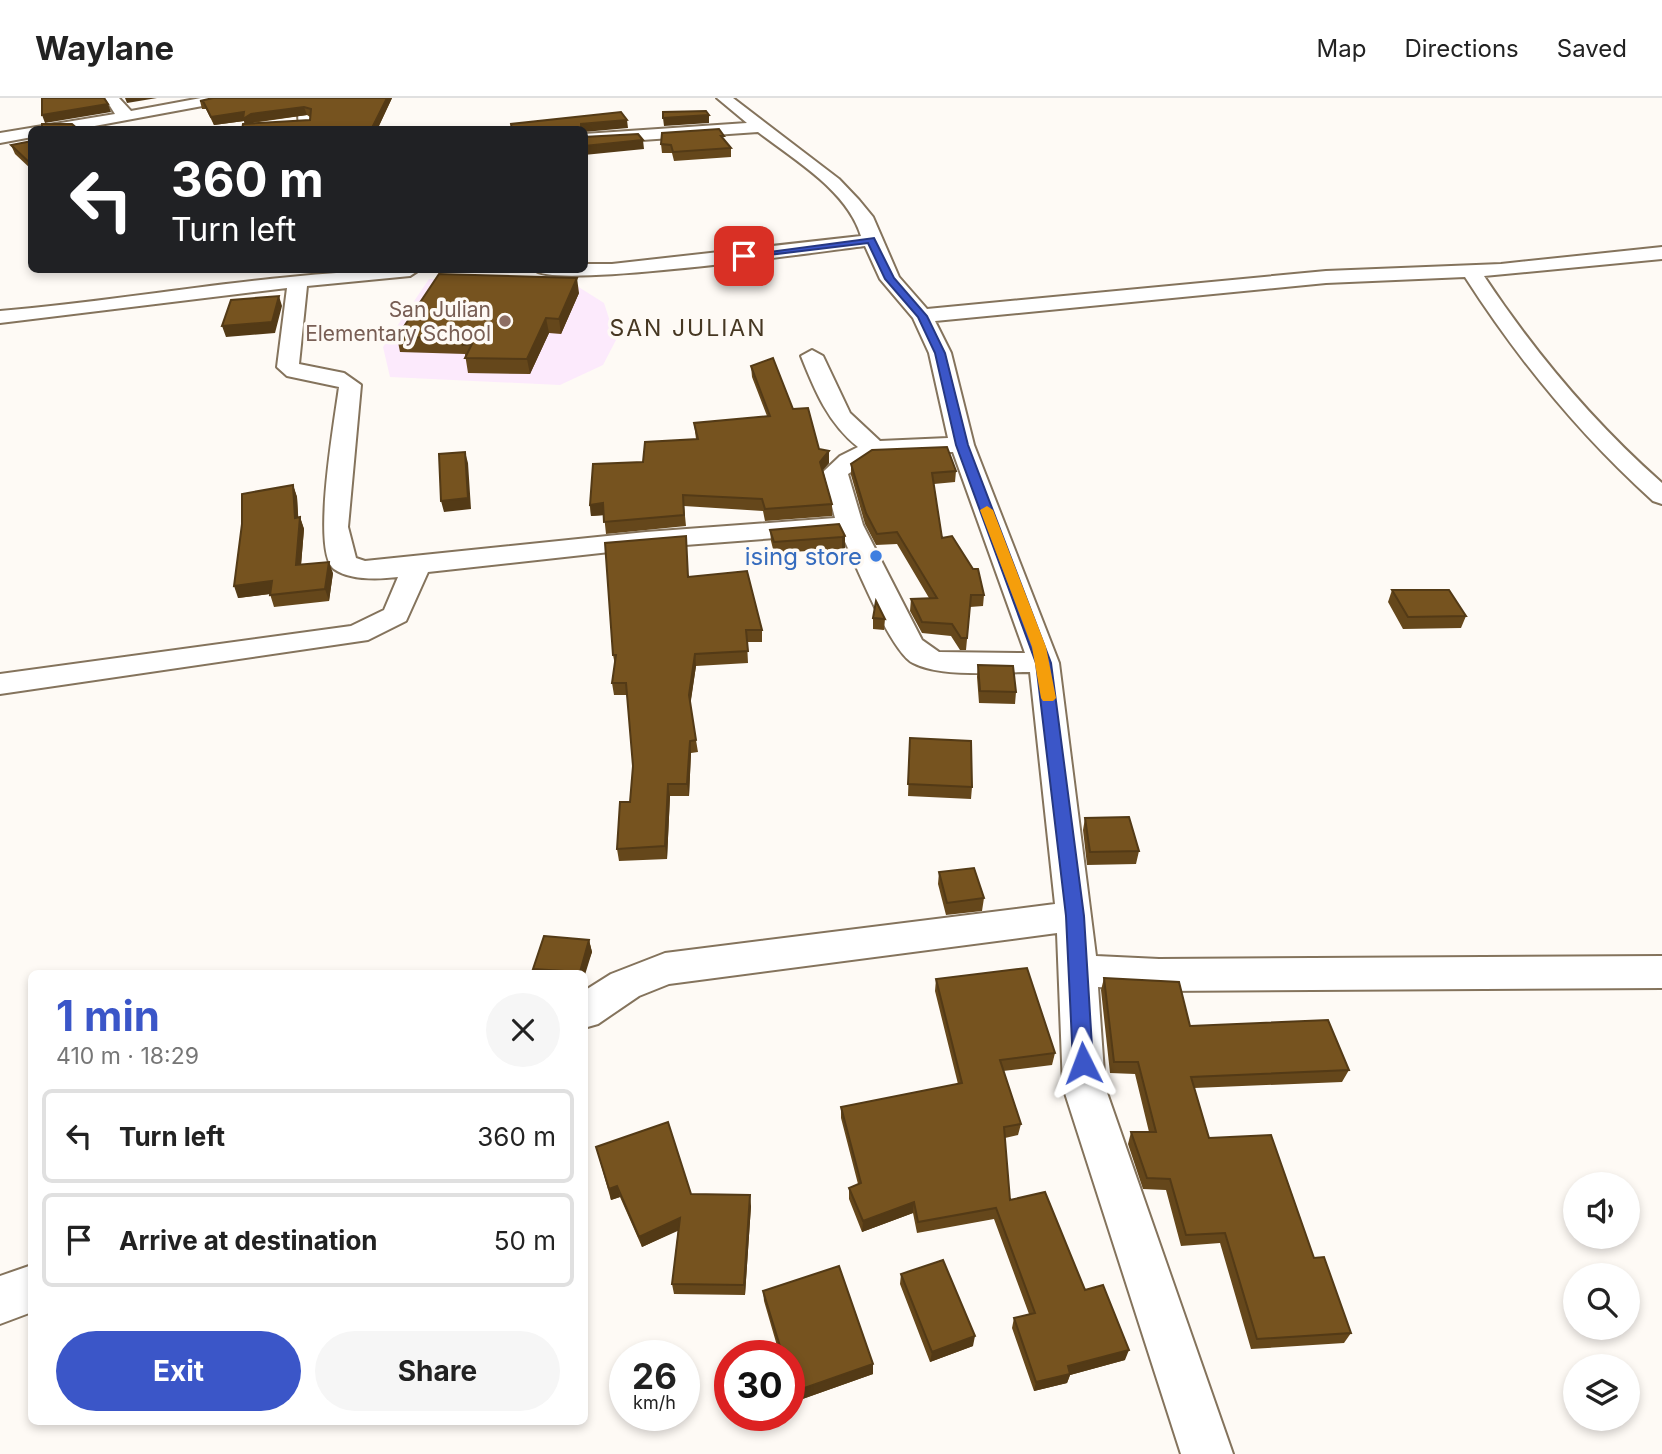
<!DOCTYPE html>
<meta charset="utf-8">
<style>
:root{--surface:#fff;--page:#f6f6f6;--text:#222;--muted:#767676;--line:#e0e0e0;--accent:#3b56c8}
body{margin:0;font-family:Inter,sans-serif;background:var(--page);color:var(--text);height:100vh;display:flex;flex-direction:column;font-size:26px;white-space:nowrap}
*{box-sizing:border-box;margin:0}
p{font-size:23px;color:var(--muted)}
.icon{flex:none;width:38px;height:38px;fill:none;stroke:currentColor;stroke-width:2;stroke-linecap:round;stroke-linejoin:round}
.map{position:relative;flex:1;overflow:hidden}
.panel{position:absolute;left:28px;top:872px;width:560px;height:455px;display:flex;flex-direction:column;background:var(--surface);border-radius:10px;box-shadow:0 4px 10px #0003}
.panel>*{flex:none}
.hud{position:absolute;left:28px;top:28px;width:560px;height:147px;border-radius:10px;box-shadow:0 4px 10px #0003;background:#202124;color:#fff;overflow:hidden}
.tools{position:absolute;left:1563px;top:1074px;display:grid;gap:14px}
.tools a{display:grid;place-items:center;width:77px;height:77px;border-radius:50%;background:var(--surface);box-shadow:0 4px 10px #0003;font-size:35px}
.speed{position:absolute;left:609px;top:1242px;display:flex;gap:14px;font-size:35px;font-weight:700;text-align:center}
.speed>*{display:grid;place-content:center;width:91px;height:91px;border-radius:50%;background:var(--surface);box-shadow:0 4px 10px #0003;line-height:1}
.speed small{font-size:18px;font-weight:400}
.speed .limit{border:10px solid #d22;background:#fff;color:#111}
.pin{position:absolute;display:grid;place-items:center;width:60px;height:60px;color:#fff;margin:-30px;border-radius:14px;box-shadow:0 4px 10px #0006}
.me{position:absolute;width:77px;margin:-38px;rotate:357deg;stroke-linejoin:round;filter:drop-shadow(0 0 5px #0008)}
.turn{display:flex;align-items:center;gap:24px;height:147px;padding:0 28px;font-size:32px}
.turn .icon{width:91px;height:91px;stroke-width:2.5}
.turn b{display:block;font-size:49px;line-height:60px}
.round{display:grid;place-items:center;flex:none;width:74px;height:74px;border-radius:37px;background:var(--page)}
.summary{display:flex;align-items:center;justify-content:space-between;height:119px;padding:0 28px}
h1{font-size:42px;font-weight:700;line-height:52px;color:var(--accent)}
.button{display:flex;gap:14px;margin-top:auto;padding:14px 28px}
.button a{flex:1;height:80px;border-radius:42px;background:var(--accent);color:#fff;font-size:28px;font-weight:700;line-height:80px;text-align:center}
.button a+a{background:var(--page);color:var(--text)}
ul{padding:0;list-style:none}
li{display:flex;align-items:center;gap:21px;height:94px;margin:0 14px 10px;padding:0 14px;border:4px solid var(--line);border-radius:10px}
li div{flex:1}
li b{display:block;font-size:26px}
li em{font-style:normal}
header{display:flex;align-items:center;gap:42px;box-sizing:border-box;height:98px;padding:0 35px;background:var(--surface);border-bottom:2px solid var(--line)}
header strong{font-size:33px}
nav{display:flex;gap:38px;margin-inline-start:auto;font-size:24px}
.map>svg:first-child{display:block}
.education{fill:#fceafc}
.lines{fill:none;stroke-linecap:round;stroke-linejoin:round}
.street-casing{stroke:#84735c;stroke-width:4}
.street{fill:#fff;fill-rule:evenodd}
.wall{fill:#65471b;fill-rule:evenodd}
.shaded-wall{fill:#533a16}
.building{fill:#76531f;stroke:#533a16;stroke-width:2}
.route{fill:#3b56c8;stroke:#263882;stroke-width:2}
.slow{fill:#f59e0b}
.education-dot{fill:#8d6e63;stroke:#fefaf5;stroke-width:2.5}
.shop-dot{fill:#3f7fe0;stroke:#fefaf5;stroke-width:2.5}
.labels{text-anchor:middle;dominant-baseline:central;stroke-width:7;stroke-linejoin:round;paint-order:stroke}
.far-education-label{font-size:21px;fill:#785e54;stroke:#fefaf5;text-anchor:end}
.far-quarter-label{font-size:23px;letter-spacing:2px;fill:#463722;stroke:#fefaf5}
.shop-label{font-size:24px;fill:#366cbe;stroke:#fefaf5;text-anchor:end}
</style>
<header>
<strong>Waylane</strong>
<nav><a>Map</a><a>Directions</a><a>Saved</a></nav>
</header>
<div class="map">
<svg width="1662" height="1356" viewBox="0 0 1662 1356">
<rect width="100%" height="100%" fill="#fefaf5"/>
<!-- education -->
<path class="education" d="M 429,181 L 566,181 L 604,205 L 616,242 L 603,267 L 560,287 L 390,279 L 383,249 Z"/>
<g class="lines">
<defs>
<path id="street" d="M 105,0 L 119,0 L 131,13 L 201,0 L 231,0 L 224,4 L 73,32 L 32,32 L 32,39 L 0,45 L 0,35 L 115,16 Z
M 297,0 L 311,0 L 315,32 L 299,32 Z
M 717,0 L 733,0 L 839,81 L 859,102 L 873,119 L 899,179 L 927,211 L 1326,173 L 1501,166 L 1662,149 L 1662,161 L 1484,178 C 1535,255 1593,324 1662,385 L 1662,406 L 1653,403 C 1579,336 1519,263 1465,179 L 1326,185 L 935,223 L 951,255 L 974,347 L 1059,565 L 1096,858 L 1159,861 L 1662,858 L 1662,890 L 1159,893 L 1098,889 L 1105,989 L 1233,1356 L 1181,1356 L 1063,989 L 1057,835 L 669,886 L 639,898 L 598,926 L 584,930 L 584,893 L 611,876 L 665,855 L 1055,806 L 1030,574 C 997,574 942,580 913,565 C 890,553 854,462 841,435 L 646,450 L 428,474 L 406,523 L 368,542 L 0,596 L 0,576 L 351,528 L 384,512 L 398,479 C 380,481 351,483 334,471 C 311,454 335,320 339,289 L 287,278 L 277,269 L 287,190 L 0,225 L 0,213 C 141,201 279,172 419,172 L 410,178 L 307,188 L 299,266 L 344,275 L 361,287 L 348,429 L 356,460 L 365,463 L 646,434 L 835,420 L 823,374 L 840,358 L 858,349 C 828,325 815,293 801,258 L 812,252 L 823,258 L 850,315 L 880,343 L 948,340 L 929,255 L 913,220 L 880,181 L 865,148 C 824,153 551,192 535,172 L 584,172 L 584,166 L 612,166 L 861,138 C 847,92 794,62 758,34 L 584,46 L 584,36 L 747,25 ZM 911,354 L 953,354 L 1025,555 L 939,554 L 922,542 L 863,427 L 848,376 L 871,361 Z
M 32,1167 L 32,1214 L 0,1226 L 0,1178 Z"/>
</defs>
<!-- street casing -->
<use href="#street" class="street-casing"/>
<!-- street -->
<use href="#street" class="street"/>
</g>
<!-- wall -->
<path class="wall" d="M 392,0 L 377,32 L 245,26 L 244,23 L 214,27 L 206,11 L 202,11 L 200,3 ZM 307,17 L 310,19 L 310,22 L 253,25 Z
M 724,42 L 731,50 L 731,59 L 674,63 L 672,55 L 662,55 L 661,46 Z
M 32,43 L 32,72 L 15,56 L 11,47 Z
M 579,195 L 561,236 L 549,235 L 530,276 L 468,275 L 465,256 L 400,254 L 397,239 Z
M 751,268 L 793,311 L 819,351 L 829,365 L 823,372 L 832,406 L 832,418 L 765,423 L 763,413 L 684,408 L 686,428 L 606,436 L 604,417 L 591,418 L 590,407 L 643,364 L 696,341 L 694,325 L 767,318 L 752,279 Z
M 851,366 L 956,373 L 955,384 L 934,386 L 942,440 L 984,497 L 983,508 L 970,509 L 966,552 L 960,552 L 951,538 L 922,535 L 910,513 L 911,501 L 929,500 L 897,446 L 876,447 L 865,426 L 851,377 Z
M 293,387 L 297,399 L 298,419 L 300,419 L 304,431 L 301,467 L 333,475 L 329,503 L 274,509 L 270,496 L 238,500 Z
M 839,426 L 845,450 L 842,451 L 774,455 L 771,443 L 770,432 Z
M 688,479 L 762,532 L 762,544 L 747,544 L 748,565 L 696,568 L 690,607 L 698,654 L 691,655 L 689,698 L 670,698 L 667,761 L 619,763 L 617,751 L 630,704 L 633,668 L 627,597 L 614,597 L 612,585 L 615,567 L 613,557 Z
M 1392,492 L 1466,518 L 1461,530 L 1403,531 L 1388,504 Z
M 873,520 L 885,521 L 884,532 L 873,531 Z
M 978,567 L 1016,594 L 1015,606 L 979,605 L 977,579 Z
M 910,640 L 972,689 L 971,701 L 908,698 Z
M 1085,720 L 1139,753 L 1136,766 L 1087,767 L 1083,732 Z
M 939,774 L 984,800 L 982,813 L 946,817 L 938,786 Z
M 589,842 L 592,854 L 584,875 L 534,875 L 533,871 Z
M 1104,880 L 1190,928 L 1349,972 L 1342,984 L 1194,990 L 1209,1040 L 1314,1160 L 1351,1235 L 1344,1245 L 1251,1251 L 1220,1145 L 1181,1148 L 1166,1092 L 1143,1091 L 1128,1046 L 1131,1034 L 1149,1034 L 1135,976 L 1110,975 L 1101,892 Z
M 936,881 L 1055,955 L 1052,967 L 1003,973 L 1021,1026 L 1018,1037 L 1005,1040 L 1010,1102 L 1085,1192 L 1125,1262 L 1070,1277 L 1067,1285 L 1034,1293 L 1012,1230 L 1014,1220 L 1029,1216 L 994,1121 L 917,1135 L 913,1115 L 862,1134 L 849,1101 L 849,1090 L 858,1086 L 841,1020 L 841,1009 L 958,986 L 935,893 Z
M 596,1049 L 691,1096 L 751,1108 L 745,1197 L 674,1196 L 672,1186 L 678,1132 L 642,1149 L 620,1099 L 611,1102 Z
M 901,1176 L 973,1248 L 930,1264 L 900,1186 Z
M 763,1193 L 873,1266 L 873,1276 L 794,1304 L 789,1288 L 789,1258 L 780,1258 L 764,1203 Z"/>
<!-- shaded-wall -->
<path class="shaded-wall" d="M 125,0 L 157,0 L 127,5 Z
M 387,0 L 392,0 L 377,32 L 371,32 Z
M 108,6 L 111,14 L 45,25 L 42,17 Z
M 304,9 L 307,17 L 254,24 L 246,30 L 244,23 L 214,27 L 211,19 L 244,14 L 251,16 Z
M 709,17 L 709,25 L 664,28 L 663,20 Z
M 627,22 L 628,30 L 584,34 L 584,32 L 581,32 L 581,26 Z
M 643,42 L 644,51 L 584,57 L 584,48 Z
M 577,180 L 579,195 L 561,236 L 559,221 Z
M 279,198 L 282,208 L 275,235 L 226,239 L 222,228 Z
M 546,220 L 549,235 L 530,276 L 527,261 Z
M 829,353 L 829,365 L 820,375 L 820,364 Z
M 465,354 L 468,365 L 471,411 L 444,414 L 441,403 Z
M 293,387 L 297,399 L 299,431 L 295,420 Z
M 603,405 L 605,417 L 591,418 L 590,407 Z
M 300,419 L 304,431 L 300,479 L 296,467 Z
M 845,438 L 845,450 L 842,451 L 842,439 Z
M 329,464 L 333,475 L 329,503 L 325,491 Z
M 272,483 L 277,495 L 238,500 L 234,488 Z
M 695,556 L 696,568 L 690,609 L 689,597 Z
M 690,643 L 691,655 L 689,698 L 687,686 Z
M 668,686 L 670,698 L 667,761 L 665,748 Z
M 589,842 L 592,854 L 584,880 L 584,875 L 580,875 Z
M 617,1088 L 620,1099 L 611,1102 L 609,1091 Z
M 750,1097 L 751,1108 L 745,1197 L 744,1187 Z
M 914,1104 L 913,1115 L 862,1134 L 863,1123 Z
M 680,1120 L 682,1131 L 642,1149 L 639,1139 Z
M 975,1238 L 973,1248 L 930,1264 L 932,1254 Z
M 1129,1252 L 1125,1262 L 1070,1277 L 1067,1285 L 1034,1293 L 1036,1284 L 1068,1268 Z
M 873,1266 L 873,1276 L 794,1304 L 793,1294 Z"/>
<!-- building -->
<path class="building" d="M 42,0 L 104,0 L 108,6 L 42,17 Z
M 213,0 L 387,0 L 371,32 L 242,32 L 243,26 L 310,22 L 311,11 L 304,9 L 251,16 L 243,21 L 244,14 L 211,19 L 203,3 L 200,3 Z
M 706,13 L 709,17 L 663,20 L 663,14 Z
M 621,14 L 627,22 L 581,26 L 581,32 L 512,32 L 511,26 Z
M 42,26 L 72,26 L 79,32 L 42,32 Z
M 719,31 L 724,38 L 721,38 L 731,50 L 673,54 L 671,47 L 661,46 L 662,35 Z
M 638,36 L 643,42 L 584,48 L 584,39 Z
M 32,43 L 32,67 L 11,47 Z
M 439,176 L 577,180 L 559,221 L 546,220 L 527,261 L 465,260 L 472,246 L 463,247 L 465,240 L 397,239 Z
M 279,198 L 272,224 L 222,228 L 231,202 Z
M 773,260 L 793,311 L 808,310 L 819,351 L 829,353 L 820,364 L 832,406 L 765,411 L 762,401 L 683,397 L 684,417 L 604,424 L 603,405 L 590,407 L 593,366 L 643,364 L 645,344 L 698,341 L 694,325 L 770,318 L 751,268 Z
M 947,349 L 956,373 L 932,375 L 942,440 L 952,438 L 973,471 L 978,471 L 984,497 L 971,497 L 967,540 L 961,540 L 952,526 L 922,524 L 911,501 L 937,500 L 897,434 L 877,436 L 866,415 L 851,366 L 872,352 Z
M 465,354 L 468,400 L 441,403 L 439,356 Z
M 293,387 L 295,420 L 300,419 L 296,467 L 329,464 L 325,491 L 270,497 L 272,483 L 234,488 L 242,426 L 242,396 Z
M 839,426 L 845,438 L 842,439 L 774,444 L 770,432 Z
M 686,438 L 688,479 L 747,473 L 762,532 L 746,532 L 748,553 L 695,556 L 689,597 L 696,642 L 690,643 L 687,686 L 668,686 L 665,748 L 617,751 L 620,704 L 630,704 L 633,668 L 626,585 L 612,585 L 616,557 L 613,557 L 605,445 Z
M 1392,492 L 1449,492 L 1466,518 L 1408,519 Z
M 876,503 L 885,521 L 873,520 Z
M 978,567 L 1013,568 L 1016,594 L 980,593 Z
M 910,640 L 971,643 L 972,689 L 908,686 Z
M 1129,719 L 1139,753 L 1090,754 L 1085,720 Z
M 974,770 L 984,800 L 947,805 L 939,774 Z
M 544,838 L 589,842 L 580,874 L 533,871 Z
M 1027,870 L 1055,955 L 1000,962 L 1021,1026 L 1004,1029 L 1010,1102 L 1045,1094 L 1085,1192 L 1103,1187 L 1129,1252 L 1068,1268 L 1070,1276 L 1036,1284 L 1014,1220 L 1035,1215 L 996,1110 L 918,1124 L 914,1104 L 863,1123 L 849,1090 L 861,1085 L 841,1009 L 962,985 L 936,881 Z
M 1104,880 L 1179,884 L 1190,928 L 1328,922 L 1349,972 L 1191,979 L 1209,1040 L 1271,1037 L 1314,1160 L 1324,1159 L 1351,1235 L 1257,1241 L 1225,1135 L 1186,1137 L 1170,1081 L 1147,1080 L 1131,1034 L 1156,1034 L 1138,964 L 1114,964 Z
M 668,1024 L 691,1096 L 750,1097 L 744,1187 L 672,1186 L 680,1120 L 639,1139 L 617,1088 L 609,1091 L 596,1049 Z
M 943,1162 L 975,1238 L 932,1254 L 901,1176 Z
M 839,1168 L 873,1266 L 793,1294 L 789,1281 L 789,1258 L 783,1258 L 763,1193 Z"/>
<!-- route -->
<path class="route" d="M 874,140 L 894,180 L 927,218 L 945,255 L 968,347 L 1051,565 L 1084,818 L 1093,965 L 1090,971 L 1083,974 L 1076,971 L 1073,965 L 1066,818 L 1036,565 L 956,347 L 935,255 L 918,219 L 885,181 L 868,145 L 744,160 L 740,158 Z"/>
<!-- slow -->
<path class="slow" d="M 987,408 L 993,412 L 1046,549 L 1056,600 L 1053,603 L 1043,603 L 1041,600 L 1032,549 L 980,412 Z"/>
<!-- markers -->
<circle class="education-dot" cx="505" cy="223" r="7"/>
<circle class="shop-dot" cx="876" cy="458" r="7"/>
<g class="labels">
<!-- far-education labels -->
<g class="far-education-label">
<text x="491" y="211">San Julian<tspan x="491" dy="24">Elementary School</tspan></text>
</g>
<!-- far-quarter labels -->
<g class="far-quarter-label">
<text x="688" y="230">SAN JULIAN</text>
</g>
<!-- shop labels -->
<g class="shop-label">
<text x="862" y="458">ising store</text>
</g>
</g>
</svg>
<div class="tools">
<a><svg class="icon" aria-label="sound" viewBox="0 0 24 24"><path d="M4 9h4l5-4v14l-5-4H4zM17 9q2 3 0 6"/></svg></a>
<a><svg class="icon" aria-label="search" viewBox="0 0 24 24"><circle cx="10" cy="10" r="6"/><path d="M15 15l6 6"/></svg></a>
<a><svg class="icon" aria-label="layers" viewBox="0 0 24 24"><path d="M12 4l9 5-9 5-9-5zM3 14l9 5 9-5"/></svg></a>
</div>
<div class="speed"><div>26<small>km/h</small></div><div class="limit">30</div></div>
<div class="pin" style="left:744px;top:158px;background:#d93025"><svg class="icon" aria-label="arrive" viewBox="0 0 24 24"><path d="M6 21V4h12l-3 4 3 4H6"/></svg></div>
<svg class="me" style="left:1083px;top:965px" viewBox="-20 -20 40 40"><path d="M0-17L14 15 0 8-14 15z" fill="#3b56c8" stroke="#fff" stroke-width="4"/></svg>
<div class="hud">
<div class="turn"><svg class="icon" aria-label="left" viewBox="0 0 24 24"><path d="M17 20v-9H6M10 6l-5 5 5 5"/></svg><div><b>360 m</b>Turn left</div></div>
</div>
<section class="panel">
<div class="summary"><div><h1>1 min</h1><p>410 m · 18:29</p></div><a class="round"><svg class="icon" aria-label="close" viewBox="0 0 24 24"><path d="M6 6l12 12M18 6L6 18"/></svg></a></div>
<ul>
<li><svg class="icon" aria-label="left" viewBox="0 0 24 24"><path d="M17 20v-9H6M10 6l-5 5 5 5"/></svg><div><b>Turn left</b></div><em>360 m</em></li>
<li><svg class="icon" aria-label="arrive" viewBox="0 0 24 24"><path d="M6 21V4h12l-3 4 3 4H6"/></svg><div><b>Arrive at destination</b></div><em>50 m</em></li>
</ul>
<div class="button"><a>Exit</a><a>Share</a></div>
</section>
</div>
